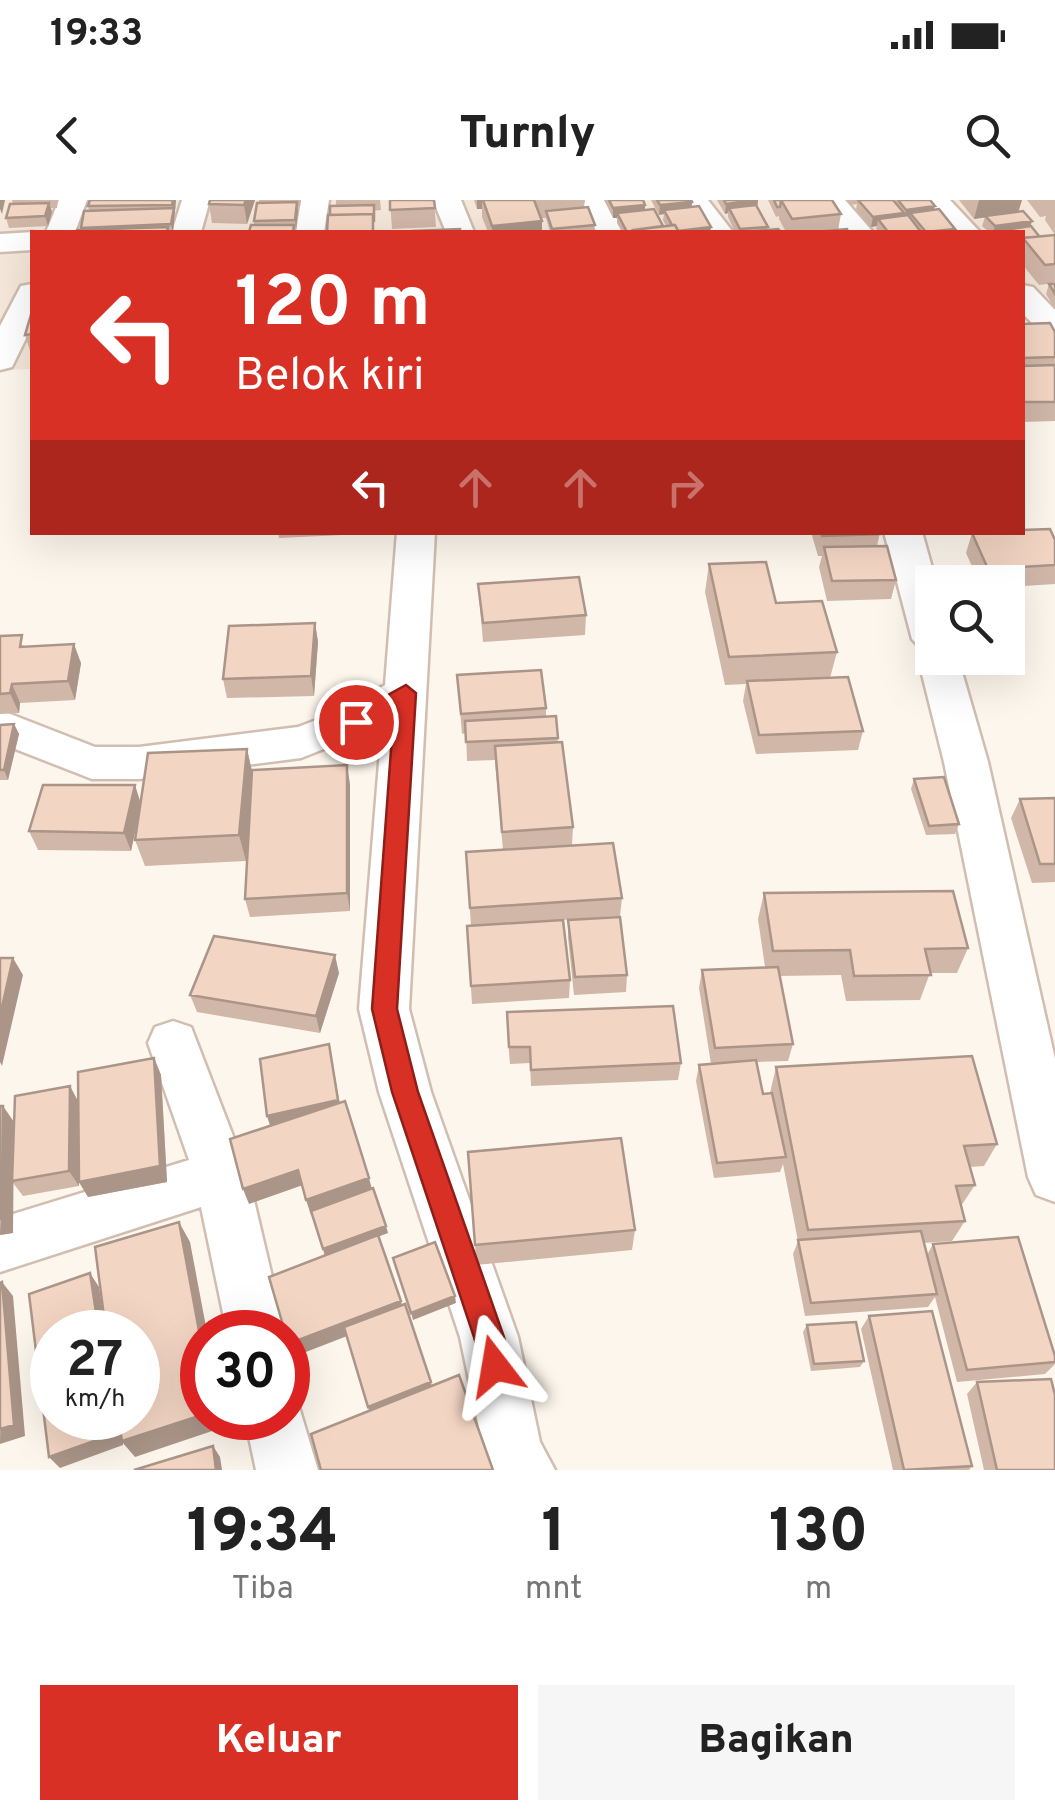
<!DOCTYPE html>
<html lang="id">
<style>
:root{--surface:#fff;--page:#f6f6f6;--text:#222;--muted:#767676;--accent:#d93025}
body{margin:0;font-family:Overpass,sans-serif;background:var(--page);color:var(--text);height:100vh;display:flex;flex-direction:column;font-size:38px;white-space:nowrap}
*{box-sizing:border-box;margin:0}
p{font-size:32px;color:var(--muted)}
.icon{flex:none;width:55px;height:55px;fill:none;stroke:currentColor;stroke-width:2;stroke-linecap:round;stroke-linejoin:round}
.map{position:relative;height:1270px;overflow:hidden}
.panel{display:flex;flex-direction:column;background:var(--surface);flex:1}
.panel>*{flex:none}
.guide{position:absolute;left:30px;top:30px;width:995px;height:305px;border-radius:0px;box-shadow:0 10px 40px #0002;background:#d93025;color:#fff;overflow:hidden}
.fabs{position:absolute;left:915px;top:365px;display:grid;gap:20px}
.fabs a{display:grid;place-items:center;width:110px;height:110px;border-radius:0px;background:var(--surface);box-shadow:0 10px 40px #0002;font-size:50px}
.speed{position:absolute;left:30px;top:1110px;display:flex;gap:20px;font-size:50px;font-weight:700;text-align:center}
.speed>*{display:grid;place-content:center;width:130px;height:130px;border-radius:50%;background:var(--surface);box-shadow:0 10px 40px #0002;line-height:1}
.speed small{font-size:25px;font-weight:400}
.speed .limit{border:15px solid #d22;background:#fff;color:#111}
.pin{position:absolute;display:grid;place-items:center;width:85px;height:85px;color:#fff;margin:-42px;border:5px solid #fff;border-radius:50%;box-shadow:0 2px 10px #0007}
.me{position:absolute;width:110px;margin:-55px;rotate:346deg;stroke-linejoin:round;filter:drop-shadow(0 0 8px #0008)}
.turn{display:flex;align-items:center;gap:35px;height:210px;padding:0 40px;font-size:45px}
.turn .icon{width:130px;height:130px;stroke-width:2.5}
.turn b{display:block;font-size:70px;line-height:85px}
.lanes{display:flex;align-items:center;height:95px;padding:0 40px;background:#0003;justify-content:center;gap:50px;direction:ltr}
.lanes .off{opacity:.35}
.eta{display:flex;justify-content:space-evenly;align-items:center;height:170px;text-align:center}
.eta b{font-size:60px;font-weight:800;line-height:70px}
.button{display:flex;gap:20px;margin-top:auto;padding:20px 40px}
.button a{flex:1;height:115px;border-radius:0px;background:var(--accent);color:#fff;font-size:40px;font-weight:800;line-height:115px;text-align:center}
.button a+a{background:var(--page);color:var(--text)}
.status{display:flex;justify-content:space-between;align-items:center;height:70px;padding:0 50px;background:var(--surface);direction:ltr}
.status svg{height:28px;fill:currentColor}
header{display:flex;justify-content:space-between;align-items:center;height:130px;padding:0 40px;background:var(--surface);font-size:45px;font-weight:800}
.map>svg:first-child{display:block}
.residential{fill:#f5e8da}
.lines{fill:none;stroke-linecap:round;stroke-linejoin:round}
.street-casing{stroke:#d1beb0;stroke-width:5}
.street{fill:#fff;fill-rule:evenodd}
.wall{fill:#d1b7a8}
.shaded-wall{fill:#aa9588}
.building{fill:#f3d5c3;stroke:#aa9588;stroke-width:2.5}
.route{fill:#d93025;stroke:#8d1f18;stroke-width:2.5}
</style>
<div class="status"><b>19:33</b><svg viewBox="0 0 49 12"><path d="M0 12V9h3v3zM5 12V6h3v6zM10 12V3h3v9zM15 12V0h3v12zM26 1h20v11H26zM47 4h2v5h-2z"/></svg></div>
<header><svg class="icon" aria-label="back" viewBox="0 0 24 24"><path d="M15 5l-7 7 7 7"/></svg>Turnly<svg class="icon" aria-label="search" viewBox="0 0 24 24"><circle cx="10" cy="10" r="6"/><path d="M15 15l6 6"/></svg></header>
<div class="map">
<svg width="1055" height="1270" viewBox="0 0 1055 1270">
<rect width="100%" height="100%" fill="#fdf6ec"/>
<!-- residential -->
<path class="residential" d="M 0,0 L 1055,0 L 1055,118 L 1023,120 L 1022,32 L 32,32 L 32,169 L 0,170 Z"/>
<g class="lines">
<defs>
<path id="street" d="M 59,0 L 87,0 L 75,32 L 46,32 Z
M 182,0 L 210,0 L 201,32 L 172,32 Z
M 301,0 L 329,0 L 324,32 L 296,32 Z
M 433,0 L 461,0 L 474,32 L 446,32 Z
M 576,0 L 604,0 L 626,32 L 597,32 Z
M 679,0 L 708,0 L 733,32 L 703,32 Z
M 815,0 L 845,0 L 873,32 L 842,32 Z
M 920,0 L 950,0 L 980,32 L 949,32 Z
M 34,32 L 32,50 L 0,52 L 0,34 Z
M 32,84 L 32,126 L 12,167 L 0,170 L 0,126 L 21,86 Z
M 1022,85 L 1033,87 L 1055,110 L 1055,129 L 1037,128 L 1022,113 Z
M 397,332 L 435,332 L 409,809 L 431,892 L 518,1137 L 540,1242 L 555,1270 L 488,1270 L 460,1137 L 379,892 L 359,809 L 382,526 L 301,558 L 139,579 L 92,579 L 0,543 L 0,510 L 95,547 L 139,547 L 298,527 L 340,511 L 385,485 Z
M 884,332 L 922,332 L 936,382 L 932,382 L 932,458 L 958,458 L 988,562 L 1055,859 L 1055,1002 L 1036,995 L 1028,977 L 944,562 L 918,458 L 922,450 L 912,439 Z
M 173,821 L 191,827 L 248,975 L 285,1132 L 227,1132 L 201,1007 L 0,1072 L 0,1018 L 189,960 L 148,843 L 155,827 Z
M 288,1193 L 296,1197 L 318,1270 L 256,1270 L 245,1218 L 288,1218 Z"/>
</defs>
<!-- street casing -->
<use href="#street" class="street-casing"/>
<!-- street -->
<use href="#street" class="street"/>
</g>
<!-- wall -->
<path class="wall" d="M 12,0 L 58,0 L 57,8 L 51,8 L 52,12 L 48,26 L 9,28 L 6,18 L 13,4 Z
M 176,0 L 173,32 L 76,32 L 82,30 L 81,28 L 89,11 L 88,6 Z
M 255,0 L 247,24 L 212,23 L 209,4 Z
M 259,0 L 301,0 L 300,7 L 298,7 L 296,32 L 249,32 L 254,25 L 254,21 Z
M 336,0 L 380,0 L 381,10 L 330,15 L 336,6 Z
M 390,0 L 434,0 L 436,27 L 392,29 Z
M 474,0 L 585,0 L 584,7 L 595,25 L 594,32 L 550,32 L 546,18 L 542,18 L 542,32 L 488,32 L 482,17 L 482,9 L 477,9 Z
M 604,0 L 643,0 L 645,10 L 663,26 L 666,26 L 663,20 L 664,14 L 659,15 L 651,0 L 691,0 L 692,7 L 711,27 L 710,32 L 622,32 L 617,23 L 617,18 L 613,18 Z
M 717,0 L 758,0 L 757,7 L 768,27 L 767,30 L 781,32 L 735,32 L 728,17 L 728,13 L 725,14 Z
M 768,0 L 832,0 L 841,14 L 838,30 L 848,32 L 786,32 L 779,19 L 779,16 L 776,17 Z
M 847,0 L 930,0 L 934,10 L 954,32 L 879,32 L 876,29 L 877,26 L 871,27 L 856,9 L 857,4 L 851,5 Z
M 959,0 L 1022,0 L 1018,11 L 1039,36 L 1055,35 L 1045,20 L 1046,16 L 1040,17 L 1027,0 L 1055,0 L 1055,83 L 1039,85 L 1022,64 L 1022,32 L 989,32 L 982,26 L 985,17 L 974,19 Z
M 1049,84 L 1055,84 L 1055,109 L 1046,94 Z
M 32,111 L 32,154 L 31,154 L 25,135 Z
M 1022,124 L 1055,157 L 1055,221 L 1022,222 Z
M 278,332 L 385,332 L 385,333 L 279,338 Z
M 811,332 L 880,332 L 877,346 L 896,380 L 891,399 L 827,401 L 819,367 L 822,356 L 818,356 Z
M 972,333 L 1055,340 L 1055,384 L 1008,387 L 1008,382 L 979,382 L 966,353 Z
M 709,364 L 776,403 L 837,452 L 830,478 L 863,531 L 858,550 L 756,554 L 743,501 L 746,484 L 725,485 L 705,392 Z
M 478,384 L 586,415 L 585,435 L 483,442 Z
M 315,423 L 318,442 L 314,496 L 227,498 L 223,479 Z
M 0,436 L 27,447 L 81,463 L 75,500 L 20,503 L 19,513 L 0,514 Z
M 457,475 L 546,508 L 546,517 L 556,516 L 558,542 L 573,627 L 572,645 L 622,698 L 620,716 L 471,726 L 466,652 L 503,650 L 495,560 L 467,561 L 466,533 L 462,534 Z
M 14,524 L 19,534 L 8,580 L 0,580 L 0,525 Z
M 247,549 L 252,571 L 350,584 L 350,711 L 250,717 L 245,699 L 250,614 L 246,661 L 145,666 L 135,640 L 138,617 L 131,651 L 38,650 L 29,631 L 141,602 Z
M 914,579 L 959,624 L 955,634 L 926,635 L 911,589 Z
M 1055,598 L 1055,682 L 1032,683 L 1011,618 L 1020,599 Z
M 764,693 L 968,748 L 957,773 L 930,773 L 920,800 L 846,801 L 841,775 L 779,776 L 793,844 L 788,861 L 757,862 L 763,894 L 770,893 L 776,867 L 997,944 L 984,966 L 970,967 L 975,985 L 961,1006 L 965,1021 L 952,1041 L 924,1043 L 927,1055 L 933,1044 L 1055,1156 L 1055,1164 L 1045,1174 L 957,1182 L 935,1097 L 928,1107 L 805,1116 L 793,1054 L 798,1041 L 783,964 L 780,972 L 714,978 L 696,881 L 699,865 L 711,864 L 699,788 L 702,770 L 765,767 L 758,719 Z
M 568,720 L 627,775 L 626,792 L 574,795 L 568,738 Z
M 467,726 L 570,780 L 569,798 L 472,804 Z
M 339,773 L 320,833 L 197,812 L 190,795 Z
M 507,829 L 681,863 L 678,880 L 531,886 L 530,863 L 510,864 Z
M 154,858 L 161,875 L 167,982 L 88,997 L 79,982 L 79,927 L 79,986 L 23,996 L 13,983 L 13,1033 L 0,1035 L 14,922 L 79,902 Z
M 635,1030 L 632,1050 L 476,1065 L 475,1045 Z
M 869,1116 L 972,1266 L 969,1270 L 893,1270 L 861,1129 Z
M 807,1125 L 864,1161 L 860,1167 L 811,1171 L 803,1132 Z
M 977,1182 L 1055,1270 L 984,1270 L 967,1194 Z"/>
<!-- shaded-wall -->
<path class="shaded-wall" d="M 0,0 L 5,0 L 2,14 L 0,9 Z
M 173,0 L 176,0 L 173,32 L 171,24 Z
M 246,0 L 255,0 L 247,24 L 244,5 Z
M 477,0 L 482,0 L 482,9 L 477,9 Z
M 758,0 L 757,10 L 729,8 L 728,13 L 725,14 L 726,4 Z
M 979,0 L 1022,0 L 1018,13 L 974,19 Z
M 297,2 L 298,12 L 296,29 L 295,20 Z
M 692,2 L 691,11 L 664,10 L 664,14 L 659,15 L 660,5 Z
M 49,3 L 52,12 L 48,26 L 45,16 Z
M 645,5 L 645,14 L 617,13 L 617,18 L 613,18 L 613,8 Z
M 935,6 L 932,15 L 910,13 L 909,19 L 904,20 L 906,10 Z
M 904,13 L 902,22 L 878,19 L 877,26 L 871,27 L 873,17 Z
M 542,21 L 542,32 L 492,32 L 492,26 Z
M 1032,21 L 1029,31 L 998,31 L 998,32 L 993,32 L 995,26 Z
M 711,27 L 710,32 L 675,32 L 675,31 Z
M 315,423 L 318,442 L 314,496 L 311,476 Z
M 74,444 L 81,463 L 75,500 L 68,481 Z
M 12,484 L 20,503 L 19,513 L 10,493 Z
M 14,524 L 19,534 L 8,580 L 4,570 Z
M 247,549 L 253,576 L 246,661 L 239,635 Z
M 347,565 L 350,584 L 350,711 L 347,693 Z
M 135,585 L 141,604 L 131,651 L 124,633 Z
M 335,755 L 339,773 L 320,833 L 316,816 Z
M 13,758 L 23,775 L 2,866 L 0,862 L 0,816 Z
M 329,844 L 342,916 L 272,932 L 267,916 Z
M 154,858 L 161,875 L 167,982 L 88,997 L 79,982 Z
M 70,886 L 79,903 L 79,986 L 69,971 Z
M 3,906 L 14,922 L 13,1033 L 0,1035 Z
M 298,970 L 303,985 L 249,1004 L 243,989 Z
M 369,978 L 373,993 L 311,1015 L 306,1000 Z
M 179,1022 L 190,1042 L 207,1132 L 202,1132 L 202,1147 Z
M 386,1026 L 388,1033 L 325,1057 L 323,1049 Z
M 90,1073 L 99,1087 L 106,1132 L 99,1132 Z
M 2,1082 L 13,1096 L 25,1236 L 0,1244 Z
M 455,1096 L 456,1103 L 413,1120 L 411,1113 Z
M 401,1101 L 404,1114 L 293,1157 L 288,1144 Z
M 431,1182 L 433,1194 L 371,1218 L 368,1207 Z
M 202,1215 L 202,1218 L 223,1218 L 224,1227 L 135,1257 L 123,1243 L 123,1245 L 60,1268 L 49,1257 L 112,1218 Z
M 213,1246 L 220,1257 L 222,1270 L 216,1270 Z"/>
<!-- building -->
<path class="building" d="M 90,0 L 173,0 L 172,5 L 88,6 Z
M 210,0 L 246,0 L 244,5 L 209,4 Z
M 390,0 L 434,0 L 435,8 L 390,10 Z
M 483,0 L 534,0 L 542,21 L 492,26 Z
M 609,0 L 643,0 L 645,5 L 613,8 Z
M 657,0 L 691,0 L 692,2 L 660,5 Z
M 724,0 L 758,0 L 726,4 Z
M 774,0 L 781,0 L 780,7 L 777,7 Z
M 781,0 L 832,0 L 841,14 L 792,19 Z
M 858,0 L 893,0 L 904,13 L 873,17 Z
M 898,0 L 930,0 L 935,6 L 906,10 Z
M 297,2 L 295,20 L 254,21 L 257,3 Z
M 49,3 L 45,16 L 6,18 L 10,4 Z
M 374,5 L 374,22 L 373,14 L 330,15 L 330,6 Z
M 756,5 L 768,27 L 740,29 L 729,8 Z
M 699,6 L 711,27 L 678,31 L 675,25 L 672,25 L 664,10 Z
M 588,7 L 595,25 L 552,29 L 546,11 Z
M 174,8 L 171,24 L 81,28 L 84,11 Z
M 654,9 L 663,26 L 633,30 L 633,32 L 627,32 L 617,13 Z
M 939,9 L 955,29 L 926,32 L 910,13 Z
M 1023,11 L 1032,21 L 995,26 L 985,16 Z
M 373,14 L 373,32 L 327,32 L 328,15 Z
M 908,15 L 921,32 L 888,32 L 878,19 Z
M 251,25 L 294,25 L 293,32 L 249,32 Z
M 675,25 L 679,32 L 634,32 L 633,30 Z
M 1031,26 L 1039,36 L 1022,38 L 1022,32 L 1000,32 L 998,31 Z
M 168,27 L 167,32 L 76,32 L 77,30 Z
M 460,29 L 460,32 L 411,31 Z
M 778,29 L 781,32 L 746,32 Z
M 847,29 L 848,32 L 816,32 Z
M 1055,35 L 1055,64 L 1045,65 L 1023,38 Z
M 1049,84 L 1055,84 L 1055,94 Z
M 32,111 L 32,134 L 25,135 Z
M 1050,123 L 1055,132 L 1055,157 L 1022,158 L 1022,124 Z
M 1055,165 L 1055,202 L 1024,202 L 1022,198 L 1022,166 Z
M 1050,329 L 1055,340 L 1055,365 L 988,369 L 972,333 L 1022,332 L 1022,330 Z
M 821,332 L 880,332 L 880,334 L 822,336 Z
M 887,346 L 896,380 L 832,381 L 824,347 Z
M 766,362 L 776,403 L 822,401 L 837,452 L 729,457 L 709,364 Z
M 579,377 L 586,415 L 483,423 L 478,384 Z
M 315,423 L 311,476 L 223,479 L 229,426 Z
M 22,435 L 20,447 L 74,444 L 68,481 L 12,484 L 10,493 L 0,494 L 0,436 Z
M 541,470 L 546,508 L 461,514 L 457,475 Z
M 848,477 L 863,531 L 759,535 L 747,481 Z
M 556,516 L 558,538 L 466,542 L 465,521 Z
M 14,524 L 4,570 L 0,570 L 0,525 Z
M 562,542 L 573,627 L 502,632 L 495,546 Z
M 247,549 L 239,635 L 135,640 L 148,553 Z
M 347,565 L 347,693 L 245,699 L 252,570 Z
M 944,577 L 959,624 L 929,626 L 914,579 Z
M 43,585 L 135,585 L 124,633 L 29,631 Z
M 1055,598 L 1055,664 L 1040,664 L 1020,599 Z
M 613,643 L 622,698 L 470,708 L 466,652 Z
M 953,691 L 968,748 L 925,749 L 931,775 L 854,776 L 850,750 L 773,751 L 764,693 Z
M 620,717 L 627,775 L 575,777 L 568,720 Z
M 563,720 L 570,780 L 471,786 L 467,726 Z
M 214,736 L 335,755 L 316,816 L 190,795 Z
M 0,758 L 13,758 L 0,816 Z
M 778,767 L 793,844 L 715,848 L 702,770 Z
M 673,806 L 681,863 L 531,870 L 530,847 L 509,847 L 507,812 Z
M 329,844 L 338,900 L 267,916 L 260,859 Z
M 972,856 L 997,944 L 964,946 L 975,985 L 956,986 L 965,1021 L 808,1030 L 776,867 Z
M 154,858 L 160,966 L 79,982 L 78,872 Z
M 756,860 L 763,894 L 772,893 L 786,957 L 717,963 L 699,865 Z
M 70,886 L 69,971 L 12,981 L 15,896 Z
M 345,901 L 369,978 L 306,1000 L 298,970 L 243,989 L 230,939 Z
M 0,906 L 3,906 L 2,1018 L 0,1019 Z
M 621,938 L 635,1030 L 475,1045 L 468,952 Z
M 373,988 L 386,1026 L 323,1049 L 311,1011 Z
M 179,1022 L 202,1147 L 202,1215 L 122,1241 L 118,1218 L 138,1218 L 138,1132 L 106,1132 L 95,1047 Z
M 921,1031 L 937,1094 L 811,1103 L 798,1040 Z
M 378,1035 L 401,1101 L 288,1144 L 288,1132 L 285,1132 L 269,1077 Z
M 1018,1037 L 1055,1156 L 1055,1162 L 967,1170 L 933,1044 Z
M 435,1042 L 455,1096 L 411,1113 L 393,1058 Z
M 90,1073 L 99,1132 L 52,1132 L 52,1218 L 112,1218 L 114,1234 L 49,1257 L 29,1094 Z
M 2,1082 L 14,1225 L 0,1229 L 0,1083 Z
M 405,1104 L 431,1182 L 368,1207 L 344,1127 Z
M 932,1111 L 972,1266 L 904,1270 L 869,1116 Z
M 856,1122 L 864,1161 L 814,1164 L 807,1125 Z
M 459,1175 L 493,1270 L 321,1270 L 311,1234 Z
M 1051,1179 L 1055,1195 L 1055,1270 L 997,1270 L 977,1182 Z
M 213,1246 L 216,1270 L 134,1270 Z"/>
<!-- route -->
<path class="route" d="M 406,485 L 416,493 L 397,809 L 418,892 L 504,1137 L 510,1166 L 505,1177 L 495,1181 L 485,1177 L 474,1137 L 392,892 L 372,809 L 394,509 L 356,530 L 345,522 L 348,517 Z"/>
</svg>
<div class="fabs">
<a><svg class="icon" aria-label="search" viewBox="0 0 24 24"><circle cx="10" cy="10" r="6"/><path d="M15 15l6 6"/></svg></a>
</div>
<div class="speed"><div>27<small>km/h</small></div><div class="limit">30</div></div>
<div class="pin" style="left:356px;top:522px;background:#d93025"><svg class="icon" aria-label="arrive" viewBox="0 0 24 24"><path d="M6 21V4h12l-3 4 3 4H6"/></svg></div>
<svg class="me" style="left:495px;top:1166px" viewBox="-20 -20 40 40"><path d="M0-17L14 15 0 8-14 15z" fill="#d93025" stroke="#fff" stroke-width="4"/></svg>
<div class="guide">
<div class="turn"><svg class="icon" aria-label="left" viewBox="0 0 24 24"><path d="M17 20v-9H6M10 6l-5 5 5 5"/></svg><div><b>120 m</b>Belok kiri</div></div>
<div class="lanes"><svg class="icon" aria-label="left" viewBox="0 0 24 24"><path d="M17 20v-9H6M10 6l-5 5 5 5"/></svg><svg class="icon off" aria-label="ahead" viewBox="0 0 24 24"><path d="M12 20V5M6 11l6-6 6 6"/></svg><svg class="icon off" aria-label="ahead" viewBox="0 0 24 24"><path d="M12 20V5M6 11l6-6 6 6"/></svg><svg class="icon off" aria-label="right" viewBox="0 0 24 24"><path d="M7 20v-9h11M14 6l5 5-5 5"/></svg></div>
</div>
</div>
<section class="panel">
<div class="eta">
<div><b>19:34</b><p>Tiba</p></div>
<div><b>1</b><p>mnt</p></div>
<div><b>130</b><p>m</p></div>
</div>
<div class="button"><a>Keluar</a><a>Bagikan</a></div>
</section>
